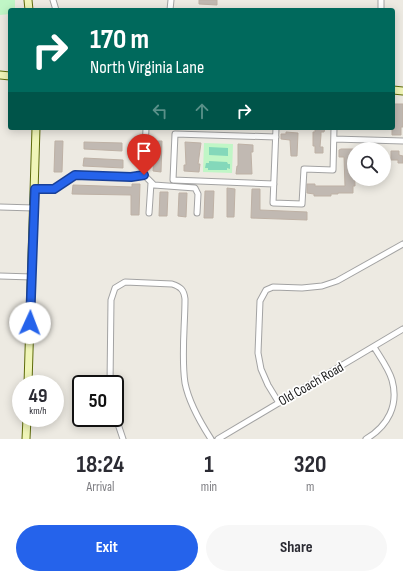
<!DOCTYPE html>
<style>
:root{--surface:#fff;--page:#f7f7f7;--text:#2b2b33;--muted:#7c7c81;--accent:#2563eb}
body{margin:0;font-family:"Sofia Sans Condensed",sans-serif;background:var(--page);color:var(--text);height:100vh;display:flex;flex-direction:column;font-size:15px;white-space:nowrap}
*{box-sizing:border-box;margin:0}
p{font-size:13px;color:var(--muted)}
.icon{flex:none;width:22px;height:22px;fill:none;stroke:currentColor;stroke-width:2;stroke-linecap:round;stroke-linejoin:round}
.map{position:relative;height:439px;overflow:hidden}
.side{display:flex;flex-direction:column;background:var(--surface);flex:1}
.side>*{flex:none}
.guide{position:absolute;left:8px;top:8px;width:387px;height:122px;border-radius:4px;box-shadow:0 2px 10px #0003;background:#00695c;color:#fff;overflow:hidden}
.buttons{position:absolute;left:347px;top:142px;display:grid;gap:8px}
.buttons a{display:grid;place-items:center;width:44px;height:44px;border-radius:50%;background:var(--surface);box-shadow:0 2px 10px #0003;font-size:20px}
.speed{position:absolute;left:12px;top:375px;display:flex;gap:8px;font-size:20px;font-weight:700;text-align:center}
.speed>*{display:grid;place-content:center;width:52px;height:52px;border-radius:50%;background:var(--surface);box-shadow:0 2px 10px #0003;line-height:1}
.speed small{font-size:10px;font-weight:400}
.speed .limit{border:2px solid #111;border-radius:6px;background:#fff;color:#111}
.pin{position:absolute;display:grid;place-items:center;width:34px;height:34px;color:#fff;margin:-41px -17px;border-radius:50% 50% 50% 0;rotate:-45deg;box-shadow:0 0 4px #0007}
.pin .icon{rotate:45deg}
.me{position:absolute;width:44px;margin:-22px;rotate:2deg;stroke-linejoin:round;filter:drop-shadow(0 0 3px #0008)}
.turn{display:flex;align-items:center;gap:14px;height:84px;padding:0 16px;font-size:18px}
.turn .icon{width:52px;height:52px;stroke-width:2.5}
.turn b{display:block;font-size:28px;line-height:34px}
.lanes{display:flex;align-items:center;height:38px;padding:0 16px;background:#0003;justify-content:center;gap:20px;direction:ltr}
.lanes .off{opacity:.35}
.eta{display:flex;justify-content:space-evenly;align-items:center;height:68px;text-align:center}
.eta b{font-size:24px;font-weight:700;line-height:28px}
.cta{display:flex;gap:8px;margin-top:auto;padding:8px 16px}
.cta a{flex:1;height:46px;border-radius:24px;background:var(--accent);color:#fff;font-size:16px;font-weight:700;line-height:46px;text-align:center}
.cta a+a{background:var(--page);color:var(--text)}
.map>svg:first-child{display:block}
.park{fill:#c0f6c6}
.pitch{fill:#84d8ba}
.building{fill:#c1b9b2;stroke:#beb1a5}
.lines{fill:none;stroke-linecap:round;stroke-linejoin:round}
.minor-casing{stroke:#a3a3a3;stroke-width:7}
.secondary-casing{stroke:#5e6c0a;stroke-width:9}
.minor{stroke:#fff;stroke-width:5}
.secondary{stroke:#f0f5b8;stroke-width:7}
.route-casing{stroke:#184099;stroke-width:10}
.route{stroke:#2563eb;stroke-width:7}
.labels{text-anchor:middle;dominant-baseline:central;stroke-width:3.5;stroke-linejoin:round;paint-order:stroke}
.street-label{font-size:14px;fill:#1c1c1c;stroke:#fff}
</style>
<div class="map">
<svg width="403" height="439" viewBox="0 0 403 439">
<rect width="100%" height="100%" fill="#edeae2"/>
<!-- park -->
<path class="park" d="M 0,0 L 15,0 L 15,10 L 10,10 L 10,14 L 0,15 Z
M 204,143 L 233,144 L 232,173 L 203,172 Z"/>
<!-- pitch -->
<path class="pitch" d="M 209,147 L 228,148 L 228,156 L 209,155 Z
M 209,161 L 227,162 L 228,164 L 230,164 L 230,169 L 227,168 L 227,170 L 208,170 L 208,168 L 205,168 L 206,163 L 209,163 Z"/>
<!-- building -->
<path class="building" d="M 199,0 L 217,0 L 217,5 L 199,4 Z
M 393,104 L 403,104 L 403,127 L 401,127 L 401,135 L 392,135 L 392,128 L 394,127 Z
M 315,128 L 325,128 L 324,132 L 321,132 L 321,135 L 320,147 L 323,147 L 323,153 L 315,153 L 315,146 L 313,146 L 313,132 L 315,132 Z
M 286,132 L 298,133 L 297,156 L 291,156 L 290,140 L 281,139 L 281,134 L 286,134 Z
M 55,141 L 63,141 L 62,172 L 54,172 Z
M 155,141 L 162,141 L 161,172 L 153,171 Z
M 84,142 L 122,143 L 122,151 L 84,149 Z
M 185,142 L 201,143 L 198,164 L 200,164 L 199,172 L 184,171 L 184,165 L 186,165 Z
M 238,144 L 253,145 L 253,152 L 251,152 L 252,174 L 236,174 L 237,166 L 238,166 Z
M 341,149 L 354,149 L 355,186 L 353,186 L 353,193 L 338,193 L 338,194 L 331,194 L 331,196 L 314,196 L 314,194 L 307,193 L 307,184 L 315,184 L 315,186 L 345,186 L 344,157 L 339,157 L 339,150 Z
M 391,151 L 399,151 L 399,155 L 403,156 L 403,163 L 398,163 L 398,160 L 391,160 Z
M 84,158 L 123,160 L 123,168 L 83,166 Z
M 132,184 L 140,184 L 139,215 L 131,215 L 131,195 L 72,194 L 73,185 L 132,187 Z
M 227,188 L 235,189 L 234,217 L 227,217 Z
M 252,189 L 260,189 L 260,210 L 307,212 L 307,220 L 251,218 Z
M 205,191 L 214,191 L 213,218 L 204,218 Z
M 160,192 L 168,192 L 167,216 L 159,216 Z
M 179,193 L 187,193 L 186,217 L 178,216 Z"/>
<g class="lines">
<defs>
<path id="minor" d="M 53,0 L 56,10
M 170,10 L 171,0
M 381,10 L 381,0
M 276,128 L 273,203 L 302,204 L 304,169 L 333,170 L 334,128
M 334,139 L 403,141
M 144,175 L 154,185 L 195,188 L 198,194 L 197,213
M 144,175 L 146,128
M 274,184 L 173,180 L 175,134 L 276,137
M 35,189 L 54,189 L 75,175 L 131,177 L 144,175
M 0,207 L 34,208
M 149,213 L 151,183
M 0,276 L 32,277
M 110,384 L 111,300 L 115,288 L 125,282 L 172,284 C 181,287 184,290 185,299 C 185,326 181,356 185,383 C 189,403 200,422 211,439
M 279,403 L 268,385 L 261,369 L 258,353 L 260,301 L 266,290 L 273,287 L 302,288 L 322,286 L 337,281 L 403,244
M 115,415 L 123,439
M 218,439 L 403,329
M 366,439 C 388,426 399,405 392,380 C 389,369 380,357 374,347"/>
<path id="secondary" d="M 28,0 L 29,10
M 0,75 L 10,76
M 393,90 L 403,91
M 28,384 L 36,128
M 26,439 L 27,418"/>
</defs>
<!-- minor casing -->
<use href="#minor" class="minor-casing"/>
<!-- secondary casing -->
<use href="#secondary" class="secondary-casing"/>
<!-- minor -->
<use href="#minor" class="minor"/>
<!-- secondary -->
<use href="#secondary" class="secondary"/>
</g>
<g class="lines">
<defs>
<path id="route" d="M 30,323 L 35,189 L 54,189 L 75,175 L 131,177 L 144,175"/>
</defs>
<!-- route casing -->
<use href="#route" class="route-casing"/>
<!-- route -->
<use href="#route" class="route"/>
</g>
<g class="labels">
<!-- street labels -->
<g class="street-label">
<text transform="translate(311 384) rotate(-30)">Old Coach Road</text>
</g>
</g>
</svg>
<div class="buttons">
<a><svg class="icon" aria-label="search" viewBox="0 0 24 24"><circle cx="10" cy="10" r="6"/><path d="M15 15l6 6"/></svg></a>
</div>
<div class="speed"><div>49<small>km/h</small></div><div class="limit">50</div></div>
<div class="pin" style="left:144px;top:175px;background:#d93025"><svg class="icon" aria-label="arrive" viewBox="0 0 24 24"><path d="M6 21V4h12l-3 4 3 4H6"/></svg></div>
<svg class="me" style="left:30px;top:323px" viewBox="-20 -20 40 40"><circle r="19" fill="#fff"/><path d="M0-13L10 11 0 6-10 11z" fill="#2563eb"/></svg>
<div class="guide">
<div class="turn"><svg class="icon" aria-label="right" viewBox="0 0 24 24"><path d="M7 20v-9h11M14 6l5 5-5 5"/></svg><div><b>170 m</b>North Virginia Lane</div></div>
<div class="lanes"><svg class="icon off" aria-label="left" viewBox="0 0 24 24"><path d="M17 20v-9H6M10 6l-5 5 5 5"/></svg><svg class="icon off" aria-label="ahead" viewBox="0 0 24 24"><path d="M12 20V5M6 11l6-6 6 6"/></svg><svg class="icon" aria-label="right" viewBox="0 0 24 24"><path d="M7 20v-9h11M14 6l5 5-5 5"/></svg></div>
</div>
</div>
<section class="side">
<div class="eta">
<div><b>18:24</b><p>Arrival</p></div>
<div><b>1</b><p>min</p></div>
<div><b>320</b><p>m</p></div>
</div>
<div class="cta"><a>Exit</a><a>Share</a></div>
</section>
